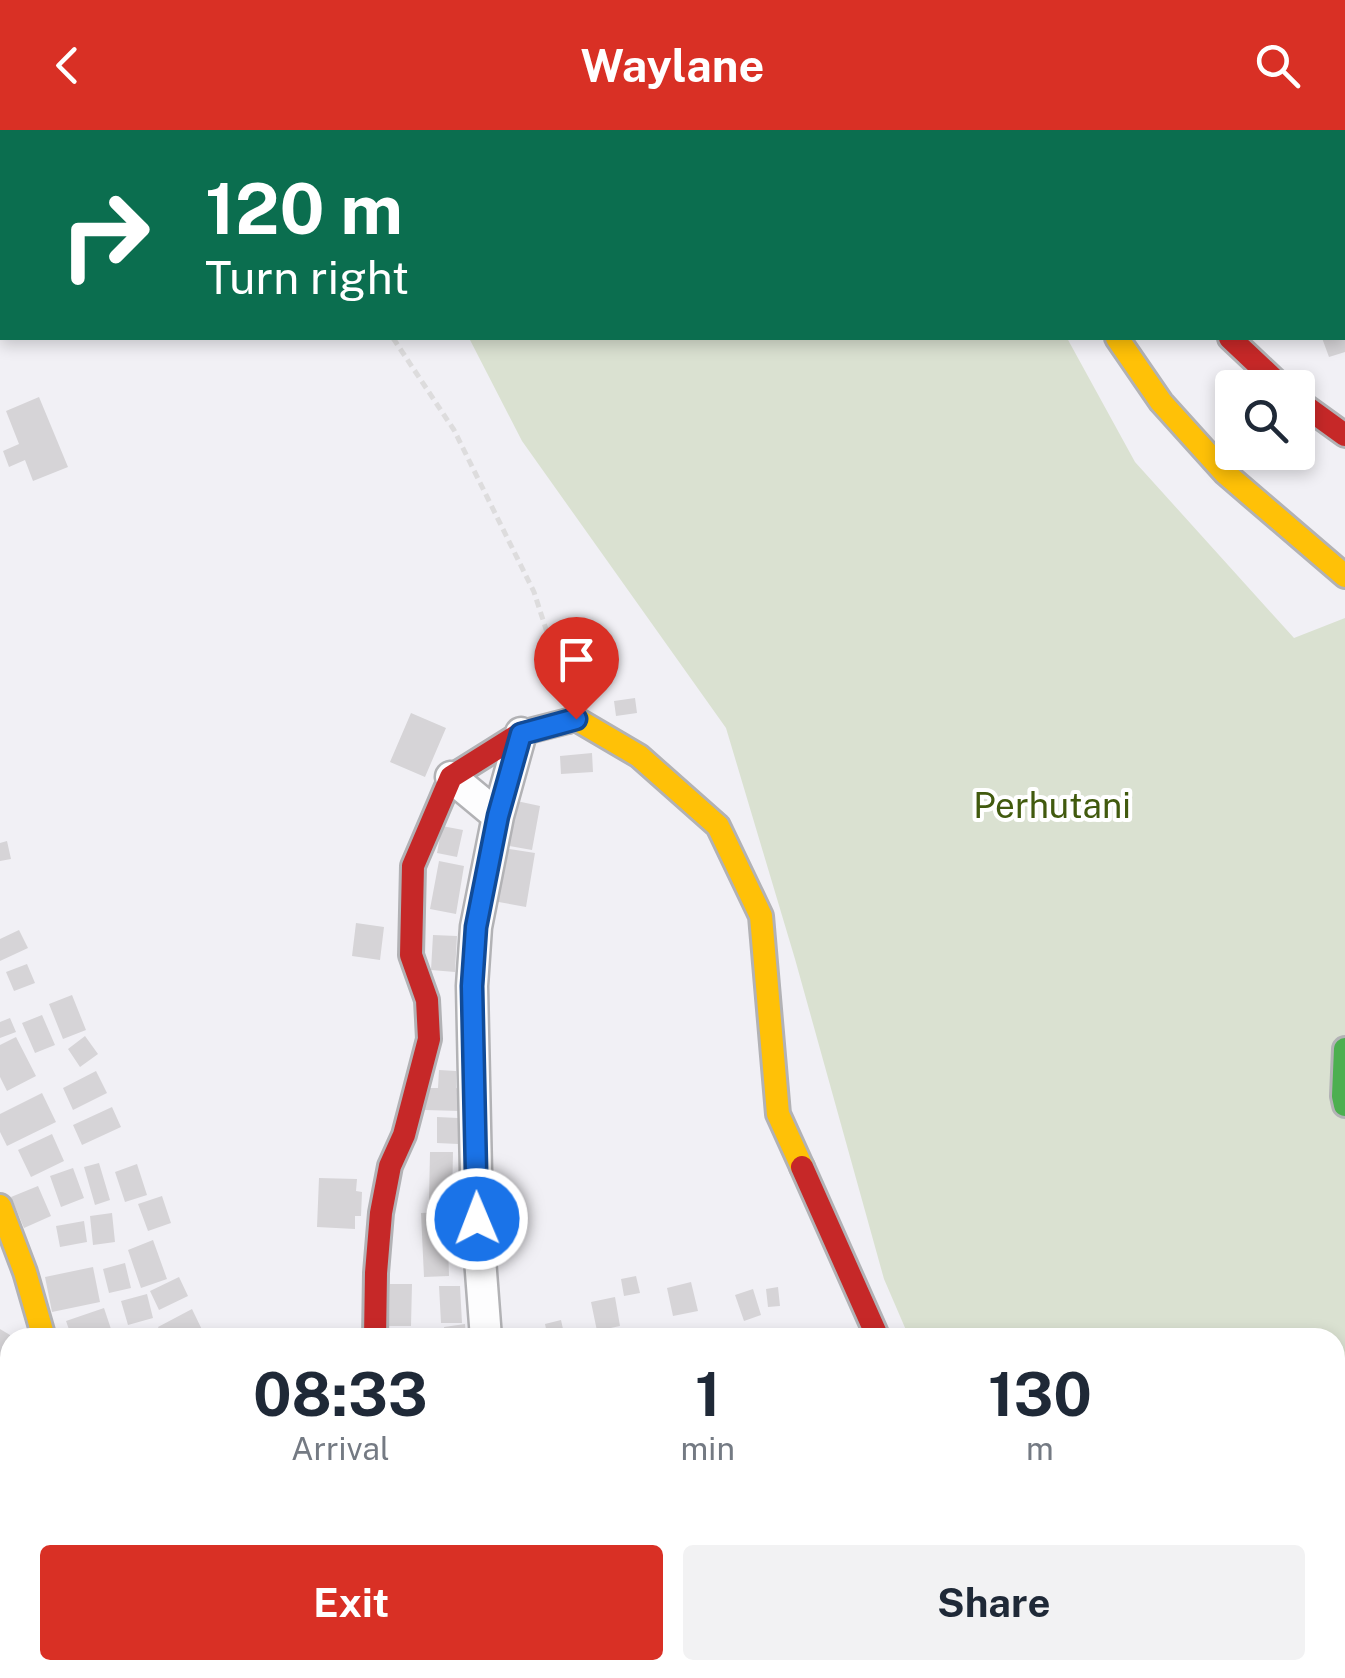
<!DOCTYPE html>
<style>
:root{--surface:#fff;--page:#f2f2f3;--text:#1f2937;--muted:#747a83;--accent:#d93025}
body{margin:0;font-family:"Public Sans",sans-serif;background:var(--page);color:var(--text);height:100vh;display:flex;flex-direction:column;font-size:38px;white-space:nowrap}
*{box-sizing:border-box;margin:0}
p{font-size:32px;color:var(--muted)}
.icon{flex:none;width:55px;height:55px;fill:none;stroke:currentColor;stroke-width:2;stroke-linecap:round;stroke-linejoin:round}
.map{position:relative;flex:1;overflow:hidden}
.drawer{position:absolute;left:0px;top:1198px;width:1345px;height:352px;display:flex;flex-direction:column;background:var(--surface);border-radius:30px 30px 0 0;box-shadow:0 5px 15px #0003}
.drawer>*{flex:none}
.banner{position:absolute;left:0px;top:0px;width:1345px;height:210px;box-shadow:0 5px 15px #0003;background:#0b6e4f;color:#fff;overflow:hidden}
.tools{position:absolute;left:1215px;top:240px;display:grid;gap:20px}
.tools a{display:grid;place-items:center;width:100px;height:100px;border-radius:10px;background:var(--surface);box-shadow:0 5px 15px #0003;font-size:50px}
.pin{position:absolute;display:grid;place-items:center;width:85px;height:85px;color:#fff;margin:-102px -42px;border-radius:50% 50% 50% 0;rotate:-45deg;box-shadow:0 0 10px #0007}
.pin .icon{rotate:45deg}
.me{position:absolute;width:110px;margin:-55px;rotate:359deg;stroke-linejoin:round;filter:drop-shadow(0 0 8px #0008)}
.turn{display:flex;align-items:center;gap:35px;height:210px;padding:0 40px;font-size:45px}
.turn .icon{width:130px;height:130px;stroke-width:2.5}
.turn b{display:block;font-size:70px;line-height:85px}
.eta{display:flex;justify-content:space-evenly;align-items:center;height:170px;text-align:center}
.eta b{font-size:60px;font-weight:700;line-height:70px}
.cta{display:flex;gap:20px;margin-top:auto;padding:20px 40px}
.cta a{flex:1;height:115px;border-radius:10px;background:var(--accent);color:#fff;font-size:40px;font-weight:700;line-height:115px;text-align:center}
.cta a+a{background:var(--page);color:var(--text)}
header{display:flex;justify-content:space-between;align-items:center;height:130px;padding:0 40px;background:var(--accent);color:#fff;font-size:45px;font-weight:700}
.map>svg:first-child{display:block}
.green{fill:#dae1d1}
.building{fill:#d6d4d7}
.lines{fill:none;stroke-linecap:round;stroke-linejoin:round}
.street-casing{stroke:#b2b2b5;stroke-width:35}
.fast-casing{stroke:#b2b2b5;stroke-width:28}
.slow-casing{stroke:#b2b2b5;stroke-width:28}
.jam-casing{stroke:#b2b2b5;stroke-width:28}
.path{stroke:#dddcdd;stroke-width:5;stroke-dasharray:8 5;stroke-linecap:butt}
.street{stroke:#fdfdfe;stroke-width:30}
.fast{stroke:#4caf50;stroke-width:22}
.slow{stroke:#ffc107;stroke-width:22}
.jam{stroke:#c62828;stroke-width:22}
.route-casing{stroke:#114b97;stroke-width:25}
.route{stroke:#1a73e8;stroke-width:18}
.labels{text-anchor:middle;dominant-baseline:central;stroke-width:8;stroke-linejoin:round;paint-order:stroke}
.park-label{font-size:35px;fill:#415a0e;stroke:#fff}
</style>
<header><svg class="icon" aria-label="back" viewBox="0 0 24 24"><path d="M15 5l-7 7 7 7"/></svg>Waylane<svg class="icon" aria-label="search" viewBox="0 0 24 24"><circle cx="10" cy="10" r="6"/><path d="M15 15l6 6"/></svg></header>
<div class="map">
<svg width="1345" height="1548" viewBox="0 0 1345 1548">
<rect width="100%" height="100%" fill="#f1f0f5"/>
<!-- green -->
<path class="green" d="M 357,0 L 965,0 L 966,2 L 358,2 Z
M 469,208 L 1067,208 L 1135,332 L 1294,508 L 1345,488 L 1345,1548 L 1185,1548 L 1172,1540 L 1335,1540 L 1335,1208 L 909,1207 L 884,1149 L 795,829 L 726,598 L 522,311 Z"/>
<!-- building -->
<path class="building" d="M 1322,208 L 1345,208 L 1345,222 L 1329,227 Z
M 39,267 L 68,337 L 33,351 L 25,330 L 9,337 L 3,321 L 19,314 L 6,281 Z
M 635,568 L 637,583 L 616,586 L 614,571 Z
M 411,583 L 446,598 L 425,647 L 390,632 Z
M 592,623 L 593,642 L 561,644 L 560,626 Z
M 512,670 L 540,676 L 532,720 L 503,715 Z
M 442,696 L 463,700 L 457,727 L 437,723 Z
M 7,711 L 11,729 L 0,731 L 0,713 Z
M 503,718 L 535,723 L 526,777 L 493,771 Z
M 439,731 L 464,736 L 456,784 L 430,779 Z
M 356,793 L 384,797 L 380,830 L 352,826 Z
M 19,800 L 28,818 L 0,831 L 0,809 Z
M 433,805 L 457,806 L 455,842 L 431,840 Z
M 27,834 L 35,853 L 14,861 L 6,842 Z
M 72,865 L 86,900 L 63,909 L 49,874 Z
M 42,885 L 55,915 L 35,923 L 22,893 Z
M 10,888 L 16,902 L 0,908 L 0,892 Z
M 85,906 L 98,924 L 80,937 L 68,919 Z
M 16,907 L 36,946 L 7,961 L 0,947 L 0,915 Z
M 439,940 L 456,941 L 456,958 L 460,959 L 460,981 L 425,980 L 425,958 L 438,958 Z
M 96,941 L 107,963 L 73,980 L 63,958 Z
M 42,963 L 56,992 L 7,1016 L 0,1002 L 0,984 Z
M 112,977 L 121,997 L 82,1015 L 73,995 Z
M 437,987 L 458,988 L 458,1014 L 437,1013 Z
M 52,1004 L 64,1031 L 31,1047 L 18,1020 Z
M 430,1022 L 453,1022 L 452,1071 L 429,1070 Z
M 99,1033 L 110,1070 L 95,1075 L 84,1037 Z
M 137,1034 L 147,1065 L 125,1072 L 115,1042 Z
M 73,1038 L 84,1068 L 61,1077 L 50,1046 Z
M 319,1048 L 357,1049 L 356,1061 L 362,1062 L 361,1086 L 355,1086 L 355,1099 L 317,1097 Z
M 38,1056 L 51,1086 L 24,1098 L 11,1067 Z
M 162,1066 L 171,1093 L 148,1101 L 138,1074 Z
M 447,1082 L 449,1146 L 424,1147 L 421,1083 Z
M 112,1083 L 115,1112 L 93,1115 L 90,1086 Z
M 84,1091 L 87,1112 L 60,1117 L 56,1096 Z
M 153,1110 L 167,1149 L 141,1158 L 128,1120 Z
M 125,1133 L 131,1158 L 109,1163 L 103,1139 Z
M 93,1137 L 100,1172 L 52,1182 L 45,1147 Z
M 636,1146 L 640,1163 L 624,1166 L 621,1149 Z
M 179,1147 L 188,1166 L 159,1180 L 150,1161 Z
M 691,1152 L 698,1181 L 673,1186 L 667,1158 Z
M 390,1154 L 412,1154 L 411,1196 L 389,1196 Z
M 439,1156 L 460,1156 L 462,1193 L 441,1193 Z
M 778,1157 L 780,1176 L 768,1177 L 766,1159 Z
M 753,1159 L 761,1185 L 744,1191 L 735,1165 Z
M 147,1164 L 153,1188 L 128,1195 L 121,1171 Z
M 615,1167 L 620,1196 L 597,1201 L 591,1172 Z
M 104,1178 L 114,1208 L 72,1208 L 66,1191 Z
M 192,1179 L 206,1208 L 163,1208 L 158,1197 Z
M 561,1190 L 565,1208 L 548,1208 L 545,1194 Z
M 465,1194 L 466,1208 L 445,1208 L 444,1197 Z
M 0,1199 L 10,1205 L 10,1224 L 4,1233 L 0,1231 Z
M 797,1199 L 799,1208 L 756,1208 L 756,1205 Z
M 739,1200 L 740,1208 L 710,1208 L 710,1206 Z
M 518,1540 L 557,1540 L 560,1548 L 520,1548 Z
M 588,1540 L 624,1540 L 626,1548 L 589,1548 Z
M 682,1540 L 727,1540 L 725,1548 L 680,1548 Z
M 830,1540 L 842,1540 L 843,1548 L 793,1548 L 793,1546 Z"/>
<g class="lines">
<defs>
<path id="street" d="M 451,647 L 498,686
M 486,1208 L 477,1089 L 472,856 L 476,797 L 498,686 L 521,603
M 0,1249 L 10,1253
M 306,1540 L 317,1548
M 564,1540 L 566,1548
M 733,1540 L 735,1548
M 1058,1540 L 1088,1548
M 368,1548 L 379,1540
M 947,1548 L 964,1540"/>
<path id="fast" d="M 1125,0 L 1126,2
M 1345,919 L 1343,966 L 1345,975"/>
<path id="slow" d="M 1076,0 L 1076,2
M 1117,208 L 1161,272 L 1225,343 L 1345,446
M 568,591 L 576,589 L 639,626 L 718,696 L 761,786 L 778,984 L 802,1037
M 0,1076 L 25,1142 L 44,1208"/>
<path id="jam" d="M 1230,208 L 1283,258
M 1298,271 L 1345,305
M 802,1037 L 878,1208
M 375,1208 L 376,1143 L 381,1083 L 390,1036 L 404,1005 L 429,909 L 427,870 L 411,825 L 413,736 L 451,647 L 521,603 L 568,591"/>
</defs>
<!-- street casing -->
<use href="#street" class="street-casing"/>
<!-- fast casing -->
<use href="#fast" class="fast-casing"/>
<!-- slow casing -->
<use href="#slow" class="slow-casing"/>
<!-- jam casing -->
<use href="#jam" class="jam-casing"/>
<!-- path -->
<path class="path" d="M 259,0 L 260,2
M 393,208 L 454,300 L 534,462 L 565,558"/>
<!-- street -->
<use href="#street" class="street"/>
<!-- fast -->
<use href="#fast" class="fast"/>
<!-- slow -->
<use href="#slow" class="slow"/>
<!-- jam -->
<use href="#jam" class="jam"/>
</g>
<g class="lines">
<defs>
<path id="route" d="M 477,1089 L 472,856 L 476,797 L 498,686 L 521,604 L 576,589"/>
</defs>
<!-- route casing -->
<use href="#route" class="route-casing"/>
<!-- route -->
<use href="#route" class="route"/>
</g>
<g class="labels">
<!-- park labels -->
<g class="park-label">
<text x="1052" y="675">Perhutani</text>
</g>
</g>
</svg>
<div class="tools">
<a><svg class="icon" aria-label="search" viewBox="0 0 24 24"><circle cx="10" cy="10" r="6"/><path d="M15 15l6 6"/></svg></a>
</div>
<div class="pin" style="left:576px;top:589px;background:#d93025"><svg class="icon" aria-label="arrive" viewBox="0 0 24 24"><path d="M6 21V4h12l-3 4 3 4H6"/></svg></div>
<svg class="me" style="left:477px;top:1089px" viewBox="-20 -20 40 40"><circle r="17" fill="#1a73e8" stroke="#fff" stroke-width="3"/><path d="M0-11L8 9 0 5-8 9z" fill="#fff"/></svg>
<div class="banner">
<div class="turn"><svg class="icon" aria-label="right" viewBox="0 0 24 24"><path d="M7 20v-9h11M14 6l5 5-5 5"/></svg><div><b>120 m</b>Turn right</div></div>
</div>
<section class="drawer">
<div class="eta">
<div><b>08:33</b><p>Arrival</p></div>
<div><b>1</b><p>min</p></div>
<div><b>130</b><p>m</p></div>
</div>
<div class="cta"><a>Exit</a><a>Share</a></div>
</section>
</div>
